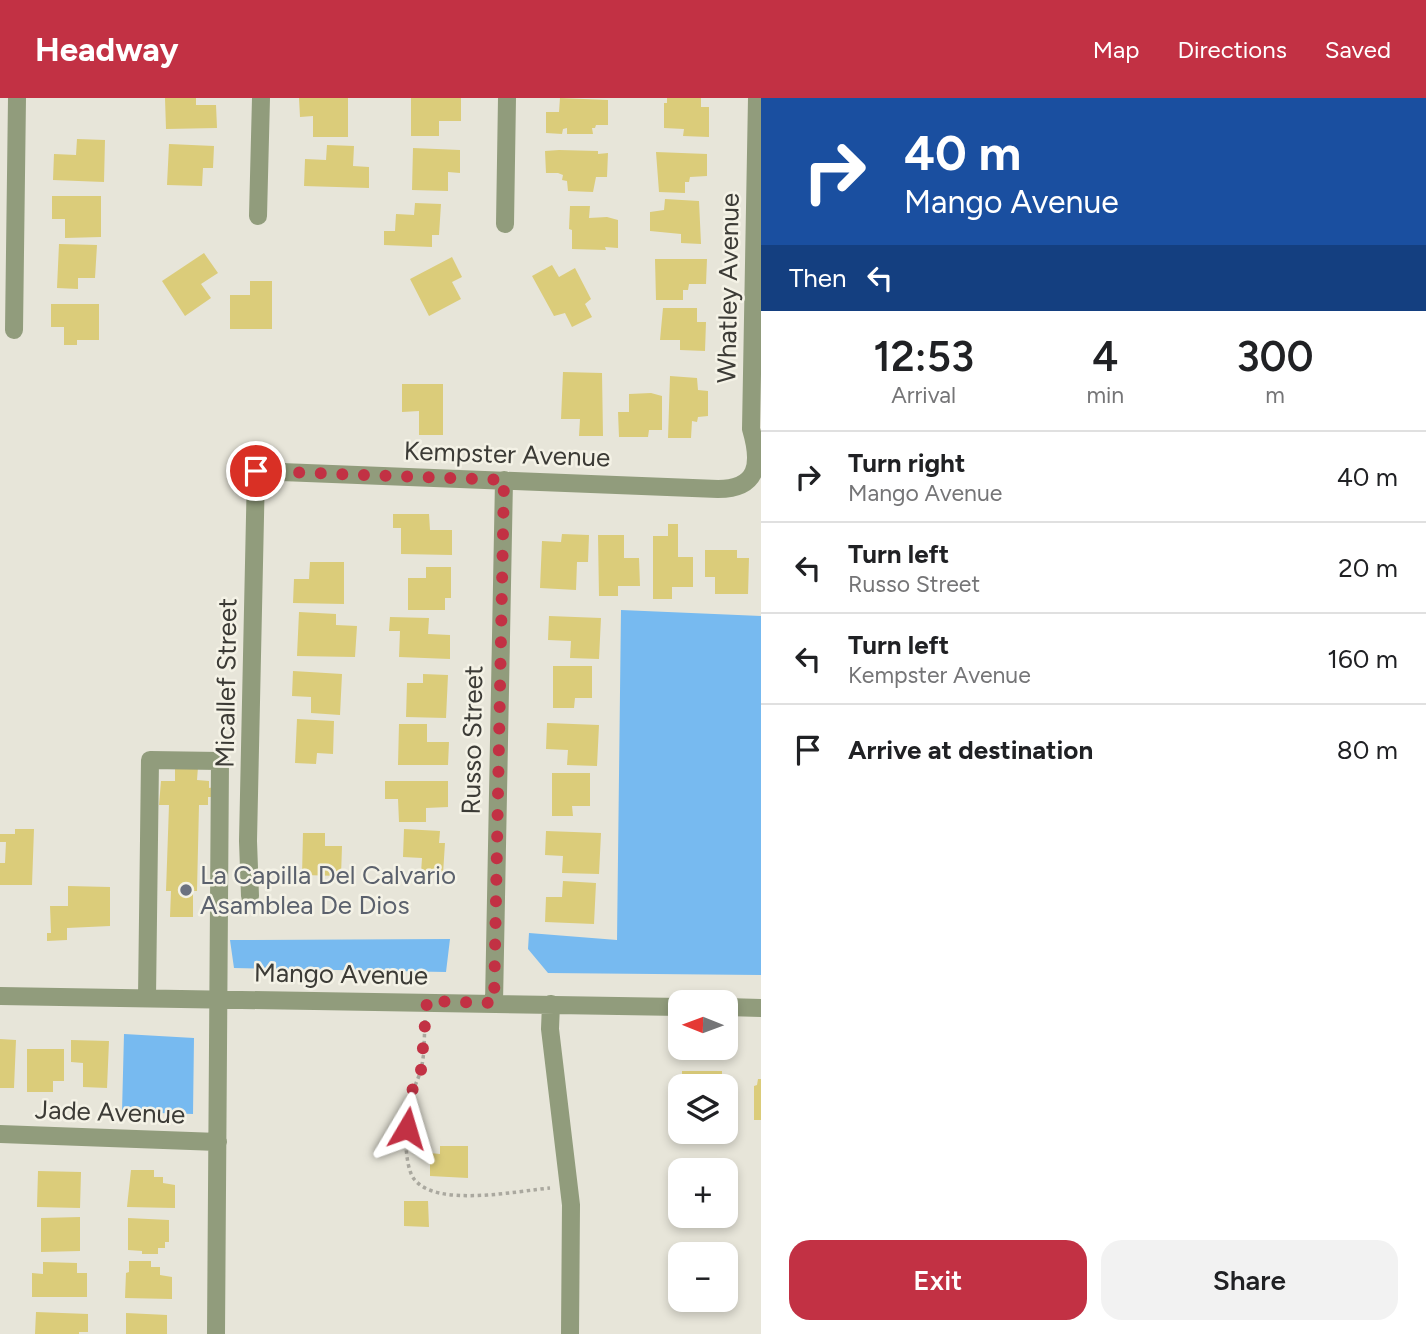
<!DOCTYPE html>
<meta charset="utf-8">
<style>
:root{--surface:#fff;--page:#f2f2f2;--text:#202124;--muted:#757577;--line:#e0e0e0;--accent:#c23144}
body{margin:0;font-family:Figtree,sans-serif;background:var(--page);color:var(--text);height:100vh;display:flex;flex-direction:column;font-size:26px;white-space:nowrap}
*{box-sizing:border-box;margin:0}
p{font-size:23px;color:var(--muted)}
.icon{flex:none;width:38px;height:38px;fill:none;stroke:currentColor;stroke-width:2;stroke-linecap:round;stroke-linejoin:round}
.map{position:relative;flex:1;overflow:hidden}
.panel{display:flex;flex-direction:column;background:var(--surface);width:665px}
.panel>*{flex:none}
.banner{background:#1a4fa0;color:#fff;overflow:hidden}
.needle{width:46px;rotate:271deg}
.fabs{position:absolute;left:668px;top:892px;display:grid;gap:14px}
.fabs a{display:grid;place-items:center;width:70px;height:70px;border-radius:14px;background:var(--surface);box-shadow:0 4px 10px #0003;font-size:35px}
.pin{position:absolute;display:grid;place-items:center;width:60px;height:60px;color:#fff;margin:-30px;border:4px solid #fff;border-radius:50%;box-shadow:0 2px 7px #0007}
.me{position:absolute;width:77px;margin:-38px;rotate:7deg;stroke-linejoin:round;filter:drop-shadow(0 0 5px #0008)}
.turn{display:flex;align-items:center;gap:24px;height:147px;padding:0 28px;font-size:32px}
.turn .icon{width:91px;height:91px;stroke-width:2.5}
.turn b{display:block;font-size:49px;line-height:60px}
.then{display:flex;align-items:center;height:66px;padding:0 28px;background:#0003;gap:14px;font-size:26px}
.eta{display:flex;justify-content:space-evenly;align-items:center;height:119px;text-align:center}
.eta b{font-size:42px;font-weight:600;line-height:49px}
.primary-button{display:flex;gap:14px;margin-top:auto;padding:14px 28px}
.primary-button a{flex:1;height:80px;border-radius:21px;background:var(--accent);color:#fff;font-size:28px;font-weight:600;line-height:80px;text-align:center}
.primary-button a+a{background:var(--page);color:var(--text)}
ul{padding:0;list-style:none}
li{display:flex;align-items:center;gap:21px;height:91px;padding:0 28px;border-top:2px solid var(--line)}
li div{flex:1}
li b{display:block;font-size:26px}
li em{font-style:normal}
header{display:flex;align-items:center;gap:42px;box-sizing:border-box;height:98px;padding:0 35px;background:var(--accent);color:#fff}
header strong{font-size:33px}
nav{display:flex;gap:38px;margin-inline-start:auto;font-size:24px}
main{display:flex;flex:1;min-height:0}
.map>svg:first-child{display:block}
.water{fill:#77baf0}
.building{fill:#dbcc7a}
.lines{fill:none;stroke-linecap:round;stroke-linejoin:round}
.path{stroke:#aaa89f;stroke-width:3.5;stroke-dasharray:3.5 3.5;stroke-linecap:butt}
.minor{stroke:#919c7c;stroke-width:18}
.route{stroke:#c23144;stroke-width:12;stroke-dasharray:0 21.6}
.worship-dot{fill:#6b7280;stroke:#f4f2e6;stroke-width:2.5}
.labels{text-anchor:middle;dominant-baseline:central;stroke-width:5;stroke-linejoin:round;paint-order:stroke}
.street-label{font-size:26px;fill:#3c3b36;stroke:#f4f2e6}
.worship-label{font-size:26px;fill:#5b616d;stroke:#f4f2e6;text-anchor:start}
</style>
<header>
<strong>Headway</strong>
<nav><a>Map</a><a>Directions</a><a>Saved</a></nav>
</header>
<main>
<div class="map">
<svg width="761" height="1236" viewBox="0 0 761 1236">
<rect width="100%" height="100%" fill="#e7e5d9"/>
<!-- water -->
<path class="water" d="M 621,512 L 761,518 L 761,877 L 548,875 L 528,851 L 529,835 L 617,842 Z
M 450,841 L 446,874 L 234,870 L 230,842 Z
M 124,936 L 194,940 L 193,1016 L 122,1014 Z"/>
<!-- building -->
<path class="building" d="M 165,0 L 196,0 L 196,7 L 216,7 L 217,30 L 166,31 Z
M 299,0 L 348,0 L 348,39 L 313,39 L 313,18 L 300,19 Z
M 411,0 L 461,0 L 461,23 L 439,23 L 439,38 L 411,38 Z
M 560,0 L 608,2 L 608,27 L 596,27 L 595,30 L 592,30 L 593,36 L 567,36 L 567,30 L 563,31 L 562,36 L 546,35 L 546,14 L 559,14 Z
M 667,0 L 701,0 L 701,9 L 709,9 L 709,39 L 683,38 L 684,31 L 664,30 L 664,5 L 667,5 Z
M 77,41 L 105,42 L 104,84 L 53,82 L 54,56 L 76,57 Z
M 169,46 L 214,48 L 213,70 L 203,70 L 202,88 L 167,87 Z
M 327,47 L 354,48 L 353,68 L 369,69 L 369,90 L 304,88 L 305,61 L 326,62 Z
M 413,50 L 460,52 L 460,75 L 448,74 L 448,93 L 412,92 Z
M 559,52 L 598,53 L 598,56 L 608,55 L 607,79 L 596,79 L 593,94 L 568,93 L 567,83 L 562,82 L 563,77 L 558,75 L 546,75 L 545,53 Z
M 656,54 L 707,56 L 707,78 L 690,79 L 689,84 L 685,84 L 685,95 L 659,94 Z
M 52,98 L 101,98 L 101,139 L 65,140 L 65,121 L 52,121 Z
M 665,101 L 699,103 L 701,146 L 681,145 L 681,136 L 650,133 L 650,114 L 664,112 Z
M 415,105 L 441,106 L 439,137 L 432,137 L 432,149 L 384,147 L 384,133 L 395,133 L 396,116 L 414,117 Z
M 570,108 L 590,108 L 589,120 L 607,119 L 618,122 L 618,150 L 605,149 L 606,152 L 572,151 L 572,132 L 569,131 Z
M 59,146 L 97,147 L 95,180 L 78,180 L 78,191 L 57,190 Z
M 204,155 L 218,175 L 201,186 L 211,200 L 185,218 L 162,183 Z
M 452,159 L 462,179 L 452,184 L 461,201 L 429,218 L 410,181 Z
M 655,161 L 707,161 L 706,186 L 689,186 L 688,192 L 683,192 L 683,202 L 656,202 Z
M 552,167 L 559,179 L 575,170 L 591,201 L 585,206 L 592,219 L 572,229 L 565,215 L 554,218 L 532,178 Z
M 250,183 L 272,183 L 272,231 L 230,231 L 230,197 L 250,197 Z
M 51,206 L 99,206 L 99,242 L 77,242 L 77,247 L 64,247 L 64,229 L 51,229 Z
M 663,210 L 697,210 L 697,224 L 706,224 L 705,253 L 680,252 L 680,242 L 660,242 Z
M 563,274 L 602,275 L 603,338 L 579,338 L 580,321 L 561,321 Z
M 670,278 L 697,280 L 698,292 L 708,293 L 708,318 L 698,319 L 697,324 L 692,323 L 691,340 L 668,340 Z
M 402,286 L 443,286 L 443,337 L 419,337 L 419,313 L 402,314 Z
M 651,295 L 662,298 L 662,332 L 649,332 L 648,339 L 619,339 L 618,314 L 629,314 L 629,296 Z
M 393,416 L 429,416 L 430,432 L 452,432 L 452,457 L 401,456 L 401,430 L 393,430 Z
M 668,426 L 678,426 L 678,459 L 693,459 L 693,489 L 672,489 L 672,501 L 653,501 L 653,438 L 668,438 Z
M 562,436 L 589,437 L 588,464 L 577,464 L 576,492 L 540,490 L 542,443 L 561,444 Z
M 598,437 L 624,437 L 624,460 L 639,460 L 640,488 L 618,488 L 618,498 L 599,498 Z
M 705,452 L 737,452 L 737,460 L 749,460 L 748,496 L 715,496 L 715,479 L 705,479 Z
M 310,464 L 344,464 L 344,506 L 293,505 L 294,481 L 309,481 Z
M 426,469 L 451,469 L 451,500 L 445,500 L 445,512 L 408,512 L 408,480 L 426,480 Z
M 299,514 L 336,516 L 336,527 L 357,528 L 355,559 L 297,558 Z
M 549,518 L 601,520 L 599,561 L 570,560 L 571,543 L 548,542 Z
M 390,519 L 429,520 L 428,536 L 450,537 L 450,561 L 399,559 L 400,533 L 389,533 Z
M 553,568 L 592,568 L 592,600 L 575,600 L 574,610 L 553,610 Z
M 293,573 L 342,576 L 340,617 L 311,615 L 311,599 L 292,598 Z
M 423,576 L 448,577 L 446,620 L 406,619 L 407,585 L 423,585 Z
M 297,621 L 334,623 L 333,656 L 317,655 L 316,666 L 295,665 Z
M 547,625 L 599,627 L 597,668 L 567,667 L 568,652 L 546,651 Z
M 399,626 L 427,626 L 427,644 L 449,644 L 448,667 L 398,667 Z
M 175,668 L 198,669 L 197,682 L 209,683 L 209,690 L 215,689 L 216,699 L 208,699 L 208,707 L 199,707 L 197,793 L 193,793 L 193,819 L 170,819 L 171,793 L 166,793 L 169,707 L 159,707 L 161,683 L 175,683 Z
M 552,675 L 590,675 L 590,708 L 572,708 L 573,718 L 552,718 Z
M 385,683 L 448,683 L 448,709 L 426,710 L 426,724 L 399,724 L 398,701 L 385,701 Z
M 15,731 L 34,731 L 32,787 L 0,787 L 0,765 L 5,765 L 6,744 L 0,744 L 0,736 L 15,736 Z
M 404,731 L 440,733 L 439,745 L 445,745 L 443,776 L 421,775 L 422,760 L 403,759 Z
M 546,733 L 601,735 L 599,776 L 562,775 L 563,758 L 545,757 Z
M 303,735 L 325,735 L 325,748 L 342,748 L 341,778 L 302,777 Z
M 563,783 L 596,785 L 594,826 L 545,824 L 546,799 L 562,799 Z
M 68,788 L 110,789 L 110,828 L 67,830 L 67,842 L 47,843 L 47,835 L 51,835 L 50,808 L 68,808 Z
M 0,941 L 16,942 L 14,990 L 0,990 Z
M 71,942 L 109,943 L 107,990 L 83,989 L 83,965 L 71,964 Z
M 27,951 L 64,951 L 64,983 L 53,983 L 53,994 L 27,994 Z
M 682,973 L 722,973 L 722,989 L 682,989 Z
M 758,981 L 761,981 L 761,1022 L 754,1022 L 754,988 L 757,987 Z
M 440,1048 L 468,1048 L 468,1080 L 430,1078 L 430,1055 L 440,1056 Z
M 131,1072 L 154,1072 L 154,1079 L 163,1079 L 163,1085 L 175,1087 L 175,1110 L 127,1109 Z
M 38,1073 L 81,1074 L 80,1110 L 37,1109 Z
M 404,1103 L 428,1103 L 429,1129 L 404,1128 Z
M 80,1119 L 80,1153 L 41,1154 L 41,1120 Z
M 128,1120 L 169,1122 L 169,1144 L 165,1144 L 165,1150 L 158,1150 L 158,1156 L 142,1156 L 142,1153 L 128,1152 Z
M 129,1163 L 151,1163 L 151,1169 L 160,1169 L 160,1177 L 172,1179 L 172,1201 L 125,1200 L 126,1175 L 129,1174 Z
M 43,1164 L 77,1165 L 77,1175 L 87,1175 L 87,1199 L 32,1199 L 32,1175 L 43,1176 Z
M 36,1214 L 88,1216 L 88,1234 L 79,1234 L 79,1236 L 35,1236 Z
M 126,1215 L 167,1217 L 167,1236 L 126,1236 Z"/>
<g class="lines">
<!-- path -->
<path class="path" d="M 425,922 C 424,938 425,956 421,971 C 418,984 409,997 407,1012 C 405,1028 404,1068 414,1081 C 436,1110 517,1093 550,1090"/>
<!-- minor -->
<path class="minor" d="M 258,118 L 261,0
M 505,126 L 507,0
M 14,232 L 17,0
M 250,798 L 248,743 L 256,373 L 718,391 C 759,391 761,365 751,331 L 757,0
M 0,898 L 681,909
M 147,900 L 150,662 L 220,663 L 216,1236
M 494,905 L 504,382
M 551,906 L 550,931 L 571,1107 L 570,1236
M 726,909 L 761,910
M 0,1036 L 218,1044"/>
</g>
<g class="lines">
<!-- route -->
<path class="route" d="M 256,373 L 504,382 L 494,905 L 427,903 L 421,972 L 414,986 L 407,1013 L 407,1030"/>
</g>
<!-- markers -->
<circle class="worship-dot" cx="186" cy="792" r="7"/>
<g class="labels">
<!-- street labels -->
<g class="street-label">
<text transform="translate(728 190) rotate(-89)">Whatley Avenue</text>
<text transform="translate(507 356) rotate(2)">Kempster Avenue</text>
<text transform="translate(226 585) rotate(-89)">Micallef Street</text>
<text transform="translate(472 642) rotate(-89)">Russo Street</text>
<text transform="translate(341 876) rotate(1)">Mango Avenue</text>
<text transform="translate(110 1014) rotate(2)">Jade Avenue</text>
</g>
<!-- worship labels -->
<g class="worship-label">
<text x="200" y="777">La Capilla Del Calvario<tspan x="200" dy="30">Asamblea De Dios</tspan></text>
</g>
</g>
</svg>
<div class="fabs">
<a><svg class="needle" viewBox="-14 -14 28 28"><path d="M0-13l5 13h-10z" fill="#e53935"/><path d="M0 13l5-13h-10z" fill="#757577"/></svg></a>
<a><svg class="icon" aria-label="layers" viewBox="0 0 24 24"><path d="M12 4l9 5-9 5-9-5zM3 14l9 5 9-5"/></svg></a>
<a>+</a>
<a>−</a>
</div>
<div class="pin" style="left:256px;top:373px;background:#d93025"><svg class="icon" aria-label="arrive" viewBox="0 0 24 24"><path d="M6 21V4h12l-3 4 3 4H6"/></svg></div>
<svg class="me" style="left:407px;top:1030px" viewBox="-20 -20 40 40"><path d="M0-17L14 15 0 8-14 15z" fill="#c23144" stroke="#fff" stroke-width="4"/></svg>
</div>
<section class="panel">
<div class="banner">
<div class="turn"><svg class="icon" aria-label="right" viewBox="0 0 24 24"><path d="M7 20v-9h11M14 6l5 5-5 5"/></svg><div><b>40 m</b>Mango Avenue</div></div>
<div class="then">Then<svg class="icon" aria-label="left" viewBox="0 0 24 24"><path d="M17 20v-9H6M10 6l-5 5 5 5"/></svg></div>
</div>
<div class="eta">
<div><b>12:53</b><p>Arrival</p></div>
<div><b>4</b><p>min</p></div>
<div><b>300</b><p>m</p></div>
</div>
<ul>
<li><svg class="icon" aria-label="right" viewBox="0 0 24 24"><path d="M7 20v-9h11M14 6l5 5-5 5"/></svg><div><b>Turn right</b><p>Mango Avenue</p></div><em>40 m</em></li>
<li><svg class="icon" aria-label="left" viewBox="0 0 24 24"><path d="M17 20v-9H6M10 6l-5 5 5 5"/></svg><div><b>Turn left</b><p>Russo Street</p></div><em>20 m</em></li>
<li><svg class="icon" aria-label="left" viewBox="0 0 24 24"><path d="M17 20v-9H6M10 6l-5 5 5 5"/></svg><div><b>Turn left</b><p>Kempster Avenue</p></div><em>160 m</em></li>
<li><svg class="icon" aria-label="arrive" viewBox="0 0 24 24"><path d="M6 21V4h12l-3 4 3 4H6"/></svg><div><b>Arrive at destination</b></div><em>80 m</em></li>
</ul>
<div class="primary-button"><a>Exit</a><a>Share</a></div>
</section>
</main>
